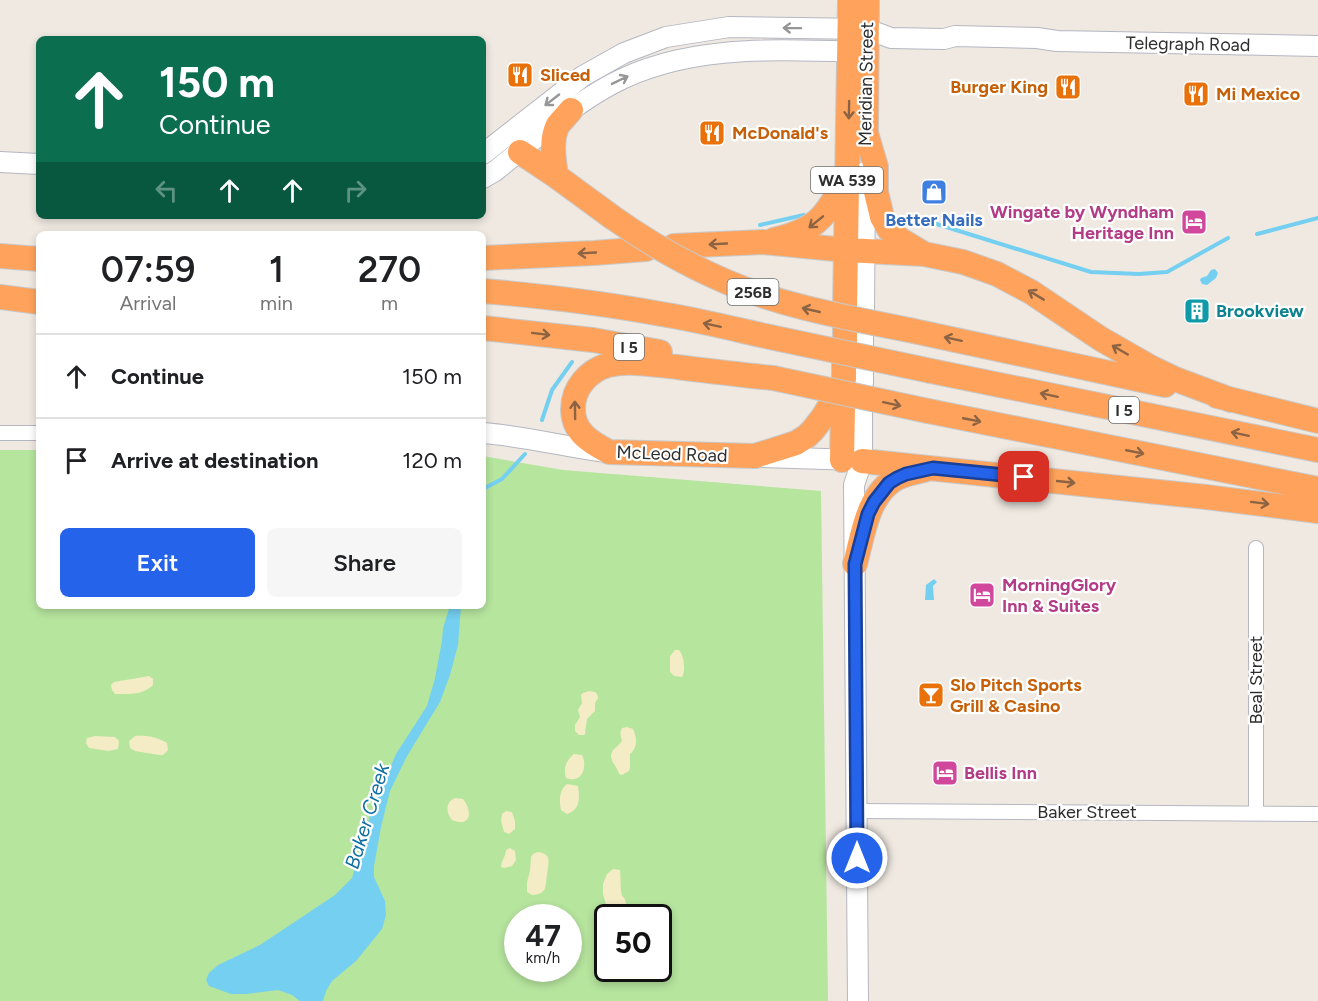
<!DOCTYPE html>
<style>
:root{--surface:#fff;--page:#f6f6f6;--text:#202124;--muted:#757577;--line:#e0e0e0;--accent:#2563eb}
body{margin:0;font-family:Figtree,sans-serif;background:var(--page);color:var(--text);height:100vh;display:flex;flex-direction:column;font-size:22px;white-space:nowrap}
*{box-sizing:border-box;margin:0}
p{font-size:20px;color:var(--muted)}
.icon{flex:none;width:33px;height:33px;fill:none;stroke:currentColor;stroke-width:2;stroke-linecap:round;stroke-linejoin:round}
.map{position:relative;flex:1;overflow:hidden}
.drawer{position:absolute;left:36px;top:231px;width:450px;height:378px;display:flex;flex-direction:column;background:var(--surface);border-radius:9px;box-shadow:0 3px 9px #0003}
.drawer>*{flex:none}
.top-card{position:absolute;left:36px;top:36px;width:450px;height:183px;border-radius:9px;box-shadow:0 3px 9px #0003;background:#0b6e4f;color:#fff;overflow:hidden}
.speed{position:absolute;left:504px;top:904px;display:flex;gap:12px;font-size:30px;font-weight:700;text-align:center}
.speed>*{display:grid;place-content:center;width:78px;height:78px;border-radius:50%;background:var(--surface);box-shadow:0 3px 9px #0003;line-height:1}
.speed small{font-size:15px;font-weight:400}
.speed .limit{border:3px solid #111;border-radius:9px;background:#fff;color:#111}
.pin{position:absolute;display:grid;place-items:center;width:51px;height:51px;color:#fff;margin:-26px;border-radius:12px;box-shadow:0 3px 9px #0006}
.me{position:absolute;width:66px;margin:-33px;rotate:0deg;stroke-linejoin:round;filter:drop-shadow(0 0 4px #0008)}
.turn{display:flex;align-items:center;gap:21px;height:126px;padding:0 24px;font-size:27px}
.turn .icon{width:78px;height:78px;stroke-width:2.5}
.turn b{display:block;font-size:42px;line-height:51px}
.lanes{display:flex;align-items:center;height:57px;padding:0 24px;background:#0003;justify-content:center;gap:30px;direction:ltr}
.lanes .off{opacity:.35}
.eta{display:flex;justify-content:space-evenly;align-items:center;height:102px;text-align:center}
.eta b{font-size:36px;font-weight:600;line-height:42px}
.primary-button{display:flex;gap:12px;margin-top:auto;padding:12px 24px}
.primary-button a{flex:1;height:69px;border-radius:9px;background:var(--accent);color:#fff;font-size:24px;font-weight:600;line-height:69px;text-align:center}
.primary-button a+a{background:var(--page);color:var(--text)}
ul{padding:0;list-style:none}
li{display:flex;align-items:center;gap:18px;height:84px;padding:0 24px;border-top:2px solid var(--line)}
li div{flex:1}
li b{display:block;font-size:22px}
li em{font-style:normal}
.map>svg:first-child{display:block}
.green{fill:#b6e59e;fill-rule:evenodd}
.sand{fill:#f3ecc5}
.water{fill:#75cff0}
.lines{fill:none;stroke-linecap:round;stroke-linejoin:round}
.stream{stroke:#75cff0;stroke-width:4}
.street-casing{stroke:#b4b7c1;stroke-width:16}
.secondary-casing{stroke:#b4b7c1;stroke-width:22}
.highway-casing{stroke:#c9c9c9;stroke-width:26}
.street{stroke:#fff;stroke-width:14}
.secondary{stroke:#fff;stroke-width:20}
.highway{stroke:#ffa35c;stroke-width:24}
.highway-bridge-casing{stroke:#c9c9c9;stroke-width:26;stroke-linecap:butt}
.highway-bridge{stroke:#ffa35c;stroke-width:24}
.oneway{stroke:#969696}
.oneway2{stroke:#8c6343}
.route-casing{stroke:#184099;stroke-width:15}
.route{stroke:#2563eb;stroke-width:10}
.labels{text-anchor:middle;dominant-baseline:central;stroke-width:4.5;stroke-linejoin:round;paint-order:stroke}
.shield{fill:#fff;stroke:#6d6d6d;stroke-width:1.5}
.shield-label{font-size:16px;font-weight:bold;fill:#2e2e2e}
.street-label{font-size:18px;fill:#2e2e2e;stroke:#fff}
.food-label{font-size:18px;font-weight:bold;fill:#c56008;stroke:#fff;text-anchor:start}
.hotel-label{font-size:18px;font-weight:bold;fill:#b23c85;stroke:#fff;text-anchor:start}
.shop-label{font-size:18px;font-weight:bold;fill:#366cbe;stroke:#fff}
.culture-label{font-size:18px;font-weight:bold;fill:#0d838f;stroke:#fff;text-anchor:start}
.water-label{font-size:20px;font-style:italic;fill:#0d6fa3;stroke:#fff}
</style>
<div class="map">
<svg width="1318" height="1001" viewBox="0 0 1318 1001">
<rect width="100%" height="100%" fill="#efe9e1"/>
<!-- green -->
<path class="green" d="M 0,450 L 39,450 L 39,606 L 483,606 L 483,456 L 563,470 L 821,491 L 828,1001 L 0,1001 ZM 518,918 L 568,918 L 568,969 L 518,969 ZM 608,918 L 658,918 L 658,969 L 608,969 Z"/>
<!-- sand -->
<path class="sand" d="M 675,650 L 679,650 C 684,655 686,671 682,677 L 674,676 L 670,672 L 670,656 Z
M 149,676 L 153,679 L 153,685 C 143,695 130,694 117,694 L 115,694 L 112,690 L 111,685 L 114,682 Z
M 589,691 L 595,692 C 602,699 595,699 595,705 C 595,707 595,709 595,711 L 587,719 L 585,734 L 584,735 L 579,735 L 575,731 L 575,725 L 580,717 L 578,710 L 582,703 L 581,695 L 583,693 Z
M 627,727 L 633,729 C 637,738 638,747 630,754 L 630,768 L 629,771 L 622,775 L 619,774 C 617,765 606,759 614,749 C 617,746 620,744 622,741 C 621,736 619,733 622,728 Z
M 95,736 L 115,737 L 119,741 L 118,749 L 108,751 L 89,748 L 86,743 L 87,738 Z
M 135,736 C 147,735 157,737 167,743 L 168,750 L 163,755 L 159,755 L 135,751 L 130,748 L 129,741 Z
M 574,754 L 582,755 C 588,767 582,784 566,778 C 563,769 566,760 574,754 Z
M 567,784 L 578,786 C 580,798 580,810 567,814 L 561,810 C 559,801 559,790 567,784 Z
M 455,798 L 463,799 C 473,811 471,828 452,820 C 446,813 445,802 455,798 Z
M 506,811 L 512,812 L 515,821 L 515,829 L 509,834 L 504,832 L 501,821 L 502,814 Z
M 510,848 L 515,851 L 516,860 L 512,866 L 504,868 L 501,867 C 501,861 506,856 506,850 Z
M 538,852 C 553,854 548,864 547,875 C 545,886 548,894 532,895 L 527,892 L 527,882 L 530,871 L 531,857 L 533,854 Z
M 613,869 L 620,870 C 621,878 620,889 622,896 C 623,897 625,898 625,900 C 630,912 620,921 609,914 L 603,894 L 603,884 L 607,874 Z"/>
<!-- water -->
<path class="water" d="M 1215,269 L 1218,273 L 1216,278 L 1207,285 L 1202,284 L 1200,280 L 1201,278 L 1207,276 L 1211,270 Z
M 934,579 L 937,582 L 933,586 L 934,600 L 925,600 L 926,585 Z
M 450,606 L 461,606 L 458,645 L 450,675 L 440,702 L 407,756 L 390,791 L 381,827 L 374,866 L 374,877 L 385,901 L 386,915 L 382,929 L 356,961 L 332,981 L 326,991 L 323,1001 L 300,1001 L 292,995 L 278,990 L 247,994 L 231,994 L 209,986 L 206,980 L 209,973 L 218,965 L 260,945 L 335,895 L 352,878 L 370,816 L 396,754 L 427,706 L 435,678 L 442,641 L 443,628 Z"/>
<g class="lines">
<!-- stream -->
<path class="stream" d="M 911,216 L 1091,272 L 1139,274 L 1167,272 L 1228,238
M 760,225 L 804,215
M 1257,234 L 1318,218
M 542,420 L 552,390 L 572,362
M 483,489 L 502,479 L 525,454"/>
<defs>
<path id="street" d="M 0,433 L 39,433
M 856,811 L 1318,814
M 1256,813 L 1256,548"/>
<path id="secondary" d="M 483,154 L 583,76 L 624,53 L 666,37 L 729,27 L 867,29 L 891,38 L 944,39 L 955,36 L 1037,38 L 1057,41 L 1318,46
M 0,162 L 39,164
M 483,178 L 495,171 C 533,141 569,107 612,84 C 689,43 780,50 864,52
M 864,312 L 865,172
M 863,346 L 863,329
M 863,383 L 863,366
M 483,433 C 525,436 564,447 606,452
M 762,457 L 856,460
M 858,1001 L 854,485 L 862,461 L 862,411"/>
<path id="highway" d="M 867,0 L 866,133 L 876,167 L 876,192 L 882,217 L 889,229 L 899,239 L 924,254
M 520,152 L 556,176 L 612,217
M 556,176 C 554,160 550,140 558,125 C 562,120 567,115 571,110
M 774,240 C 819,229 825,217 846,178
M 674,246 L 763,242 L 846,250 L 924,254 L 963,262 L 997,274 L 1031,292 L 1101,339 L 1150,367 L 1175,379 L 1231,400
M 0,256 L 39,259
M 483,258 L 594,253 L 646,249
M 483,291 C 543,296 602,303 661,314 C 698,320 734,329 770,337
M 0,297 L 39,302
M 845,308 L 850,0
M 483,328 L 593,340 L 660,352
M 909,330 L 1165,385
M 845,342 L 845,325
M 931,371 L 1318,450
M 773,378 C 741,375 709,371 677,367 C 655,365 630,360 608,365 C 588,371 573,388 573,409 C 573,432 590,442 609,452 L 755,456 L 796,443 L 807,436 L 813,430 L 823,417 L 831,404
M 844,379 L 844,362
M 1217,396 L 1318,421
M 928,411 L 1318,489
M 842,460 L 843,407
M 862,461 L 1206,497 L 1318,511
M 855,564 C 863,535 867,494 897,478 C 905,474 915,472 924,470"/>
</defs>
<!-- street casing -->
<use href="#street" class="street-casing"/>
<!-- secondary casing -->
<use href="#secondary" class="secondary-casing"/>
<!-- highway casing -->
<use href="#highway" class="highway-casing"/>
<!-- street -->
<use href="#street" class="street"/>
<!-- secondary -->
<use href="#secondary" class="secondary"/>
<!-- highway -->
<use href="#highway" class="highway"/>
<defs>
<path id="highway-bridge" d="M 612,217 C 670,258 732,290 802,307 C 837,316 873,323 909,330
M 770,337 L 931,371
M 773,378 L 928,411"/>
</defs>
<!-- highway-bridge casing -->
<use href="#highway-bridge" class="highway-bridge-casing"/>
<!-- highway-bridge -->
<use href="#highway-bridge" class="highway-bridge"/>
</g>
<!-- one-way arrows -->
<defs><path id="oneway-shaft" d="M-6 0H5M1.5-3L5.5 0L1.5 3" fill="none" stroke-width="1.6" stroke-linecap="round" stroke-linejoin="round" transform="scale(1.5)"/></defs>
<g class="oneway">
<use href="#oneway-shaft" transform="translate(792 28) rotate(-179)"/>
<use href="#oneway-shaft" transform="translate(620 80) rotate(-26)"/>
<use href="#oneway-shaft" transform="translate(552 100) rotate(142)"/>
</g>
<g class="oneway2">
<use href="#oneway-shaft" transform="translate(849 110) rotate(91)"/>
<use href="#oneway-shaft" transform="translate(816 222) rotate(141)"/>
<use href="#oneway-shaft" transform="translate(718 244) rotate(177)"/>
<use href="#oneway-shaft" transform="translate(587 253) rotate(177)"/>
<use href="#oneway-shaft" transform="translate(1036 295) rotate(-149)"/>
<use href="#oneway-shaft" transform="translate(811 310) rotate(-167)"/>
<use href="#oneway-shaft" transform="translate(712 325) rotate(-168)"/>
<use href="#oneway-shaft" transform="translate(541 334) rotate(7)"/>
<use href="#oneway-shaft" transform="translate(953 339) rotate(-168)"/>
<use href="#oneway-shaft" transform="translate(1120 350) rotate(-150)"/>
<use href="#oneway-shaft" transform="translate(1049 395) rotate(-168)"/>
<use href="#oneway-shaft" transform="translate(892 404) rotate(12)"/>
<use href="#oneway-shaft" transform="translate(575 410) rotate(-91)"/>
<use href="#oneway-shaft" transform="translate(972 420) rotate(11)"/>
<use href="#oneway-shaft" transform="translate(1240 434) rotate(-168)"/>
<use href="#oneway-shaft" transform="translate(1135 452) rotate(11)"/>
<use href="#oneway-shaft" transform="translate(1066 482) rotate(6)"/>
<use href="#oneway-shaft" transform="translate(1260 503) rotate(7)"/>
</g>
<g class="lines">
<defs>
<path id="route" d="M 857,858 L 855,564 L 868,514 L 874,502 L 889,483 L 897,478 L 906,474 L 933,468 L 1024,477"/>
</defs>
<!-- route casing -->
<use href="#route" class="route-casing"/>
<!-- route -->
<use href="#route" class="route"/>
</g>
<!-- icons -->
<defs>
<symbol id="restaurant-square" viewBox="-11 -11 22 22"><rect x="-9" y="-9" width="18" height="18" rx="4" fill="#e8710a" stroke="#fff"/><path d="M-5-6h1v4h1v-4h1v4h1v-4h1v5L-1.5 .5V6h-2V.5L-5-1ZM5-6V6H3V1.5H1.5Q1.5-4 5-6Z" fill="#fff"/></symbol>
<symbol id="shop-square" viewBox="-11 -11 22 22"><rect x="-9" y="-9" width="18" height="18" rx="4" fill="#3f7fe0" stroke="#fff"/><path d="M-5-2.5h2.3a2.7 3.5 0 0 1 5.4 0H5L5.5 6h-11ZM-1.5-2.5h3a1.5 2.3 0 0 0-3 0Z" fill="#fff"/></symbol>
<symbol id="hotel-square" viewBox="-11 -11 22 22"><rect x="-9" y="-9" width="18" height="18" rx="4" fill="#d1479c" stroke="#fff"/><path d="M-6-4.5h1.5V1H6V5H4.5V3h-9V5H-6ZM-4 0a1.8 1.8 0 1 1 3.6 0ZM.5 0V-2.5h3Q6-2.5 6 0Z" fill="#fff"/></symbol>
<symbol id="building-square" viewBox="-11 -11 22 22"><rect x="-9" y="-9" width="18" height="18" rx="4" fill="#0f9aa8" stroke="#fff"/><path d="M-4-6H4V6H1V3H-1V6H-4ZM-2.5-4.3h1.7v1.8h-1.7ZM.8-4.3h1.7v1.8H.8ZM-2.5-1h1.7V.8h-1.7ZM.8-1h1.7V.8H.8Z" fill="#fff"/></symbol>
<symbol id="bar-square" viewBox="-11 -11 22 22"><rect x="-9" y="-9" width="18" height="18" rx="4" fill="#e8710a" stroke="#fff"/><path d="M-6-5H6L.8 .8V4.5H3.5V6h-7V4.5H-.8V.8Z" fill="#fff"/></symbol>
</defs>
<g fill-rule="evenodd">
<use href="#restaurant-square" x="505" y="60" width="30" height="30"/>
<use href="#restaurant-square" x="1053" y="72" width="30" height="30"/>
<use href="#restaurant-square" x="1181" y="79" width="30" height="30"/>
<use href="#restaurant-square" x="697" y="118" width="30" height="30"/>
<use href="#shop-square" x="919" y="177" width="30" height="30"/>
<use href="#hotel-square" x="1179" y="207" width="30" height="30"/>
<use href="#building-square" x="1182" y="296" width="30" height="30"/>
<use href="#hotel-square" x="967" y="580" width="30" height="30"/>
<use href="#bar-square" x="916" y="680" width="30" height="30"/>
<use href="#hotel-square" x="930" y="758" width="30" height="30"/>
</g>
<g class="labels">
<!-- shield labels -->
<g class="shield">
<rect x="811" y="167" width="72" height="26" rx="4.5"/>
<rect x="727.5" y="279" width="51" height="26" rx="4.5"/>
<rect x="614" y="334" width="30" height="26" rx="4.5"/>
<rect x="1109" y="397" width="30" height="26" rx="4.5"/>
</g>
<g class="shield-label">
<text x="847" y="180">WA 539</text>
<text x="753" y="292">256B</text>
<text x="629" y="347">I 5</text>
<text x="1124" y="410">I 5</text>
</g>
<!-- street labels -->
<g class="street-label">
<text transform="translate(1188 44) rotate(1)">Telegraph Road</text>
<text transform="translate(866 84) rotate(-89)">Meridian Street</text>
<text transform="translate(672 454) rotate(2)">McLeod Road</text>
<text transform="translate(1256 680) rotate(-90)">Beal Street</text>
<text x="1087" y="812">Baker Street</text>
</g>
<!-- food labels -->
<g class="food-label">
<text x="540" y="75">Sliced</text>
<text x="1048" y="87" text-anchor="end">Burger King</text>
<text x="1216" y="94">Mi Mexico</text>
<text x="732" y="133">McDonald's</text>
<text x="950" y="685">Slo Pitch Sports<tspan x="950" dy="21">Grill &amp; Casino</tspan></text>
</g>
<!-- hotel labels -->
<g class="hotel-label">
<text x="1174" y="212" text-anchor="end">Wingate by Wyndham<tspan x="1174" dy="21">Heritage Inn</tspan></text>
<text x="1002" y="585">MorningGlory<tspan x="1002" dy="21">Inn &amp; Suites</tspan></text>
<text x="964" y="773">Bellis Inn</text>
</g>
<!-- shop labels -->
<g class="shop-label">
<text x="934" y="220">Better Nails</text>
</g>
<!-- culture labels -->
<g class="culture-label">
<text x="1216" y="311">Brookview</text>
</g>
<!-- water labels -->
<g class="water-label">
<text transform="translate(367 816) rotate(-73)">Baker Creek</text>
</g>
</g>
</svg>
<div class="speed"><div>47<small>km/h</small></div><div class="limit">50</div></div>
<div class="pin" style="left:1024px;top:477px;background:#d93025"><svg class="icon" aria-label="arrive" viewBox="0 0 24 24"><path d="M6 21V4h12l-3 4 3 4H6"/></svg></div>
<svg class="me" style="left:857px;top:858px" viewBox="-20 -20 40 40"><circle r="17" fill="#2563eb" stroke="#fff" stroke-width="3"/><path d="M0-11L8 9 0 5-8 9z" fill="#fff"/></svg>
<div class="top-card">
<div class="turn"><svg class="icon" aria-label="ahead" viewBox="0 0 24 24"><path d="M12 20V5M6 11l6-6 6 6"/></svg><div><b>150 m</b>Continue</div></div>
<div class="lanes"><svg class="icon off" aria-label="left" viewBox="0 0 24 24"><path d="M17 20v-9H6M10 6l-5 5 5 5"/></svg><svg class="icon" aria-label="ahead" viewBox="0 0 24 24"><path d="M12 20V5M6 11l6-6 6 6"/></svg><svg class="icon" aria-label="ahead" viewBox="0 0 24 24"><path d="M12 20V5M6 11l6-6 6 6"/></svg><svg class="icon off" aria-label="right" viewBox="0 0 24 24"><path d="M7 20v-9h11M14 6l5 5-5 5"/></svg></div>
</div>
<section class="drawer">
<div class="eta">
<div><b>07:59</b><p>Arrival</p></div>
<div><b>1</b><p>min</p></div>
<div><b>270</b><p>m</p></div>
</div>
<ul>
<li><svg class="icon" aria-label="ahead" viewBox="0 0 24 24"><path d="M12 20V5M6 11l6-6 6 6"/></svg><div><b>Continue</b></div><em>150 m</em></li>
<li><svg class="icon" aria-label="arrive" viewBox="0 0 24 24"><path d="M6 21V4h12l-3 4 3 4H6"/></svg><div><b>Arrive at destination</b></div><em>120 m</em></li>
</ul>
<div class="primary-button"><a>Exit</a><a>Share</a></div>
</section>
</div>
